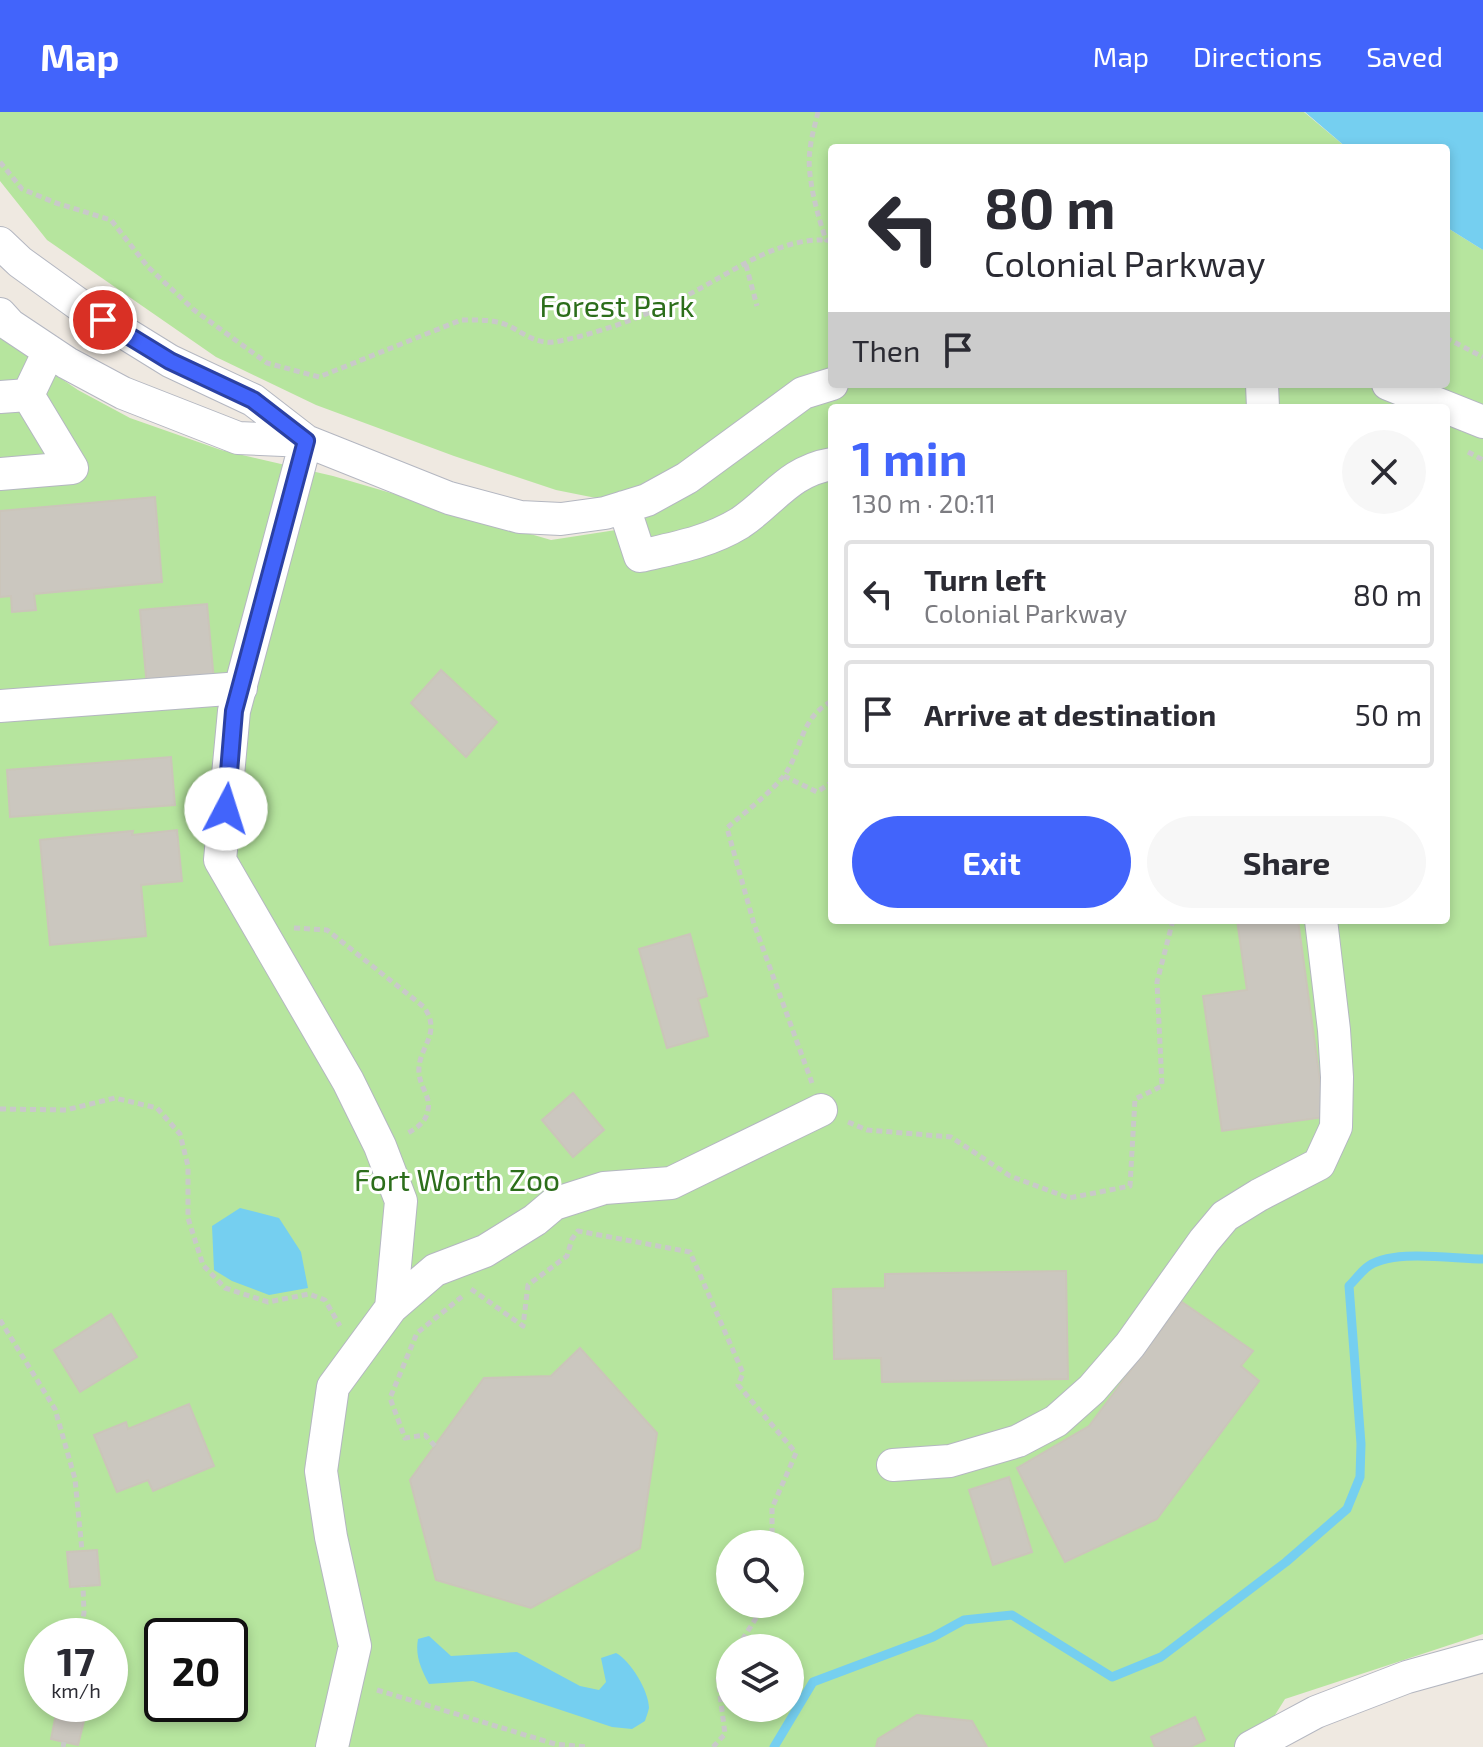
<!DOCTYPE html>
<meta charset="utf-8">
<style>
:root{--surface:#fff;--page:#f7f7f7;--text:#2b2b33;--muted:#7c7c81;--line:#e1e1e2;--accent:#4264fb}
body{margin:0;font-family:"Exo 2",sans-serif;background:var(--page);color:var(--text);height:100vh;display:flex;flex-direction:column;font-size:30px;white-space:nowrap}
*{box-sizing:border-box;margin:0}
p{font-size:26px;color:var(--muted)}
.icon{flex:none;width:44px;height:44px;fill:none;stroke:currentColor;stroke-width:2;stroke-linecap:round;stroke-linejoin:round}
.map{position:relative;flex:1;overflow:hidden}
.panel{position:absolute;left:828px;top:292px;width:622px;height:520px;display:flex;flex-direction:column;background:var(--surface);border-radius:8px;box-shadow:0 4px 12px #0003}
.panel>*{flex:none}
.guide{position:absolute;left:828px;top:32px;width:622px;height:244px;border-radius:8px;box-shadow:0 4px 12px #0003;background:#fff;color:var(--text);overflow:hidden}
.buttons{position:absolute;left:716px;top:1418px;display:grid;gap:16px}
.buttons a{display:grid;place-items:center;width:88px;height:88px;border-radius:50%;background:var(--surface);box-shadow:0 4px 12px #0003;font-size:40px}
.speed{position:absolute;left:24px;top:1506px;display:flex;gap:16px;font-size:40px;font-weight:700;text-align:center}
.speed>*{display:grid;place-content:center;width:104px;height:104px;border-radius:50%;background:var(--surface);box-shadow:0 4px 12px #0003;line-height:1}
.speed small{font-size:20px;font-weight:400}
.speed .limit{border:4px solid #111;border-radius:12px;background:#fff;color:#111}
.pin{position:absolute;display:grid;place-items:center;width:68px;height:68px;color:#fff;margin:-34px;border:4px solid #fff;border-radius:50%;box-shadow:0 2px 8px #0007}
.me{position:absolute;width:88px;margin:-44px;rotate:5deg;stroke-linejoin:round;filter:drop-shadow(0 0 6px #0008)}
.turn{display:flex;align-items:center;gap:28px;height:168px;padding:0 24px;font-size:36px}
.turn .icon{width:104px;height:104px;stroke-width:2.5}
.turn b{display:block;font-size:56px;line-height:68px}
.then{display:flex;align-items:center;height:76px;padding:0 24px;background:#0003;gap:16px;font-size:30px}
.round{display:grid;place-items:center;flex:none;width:84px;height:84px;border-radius:42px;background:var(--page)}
.headline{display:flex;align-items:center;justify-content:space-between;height:136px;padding:0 24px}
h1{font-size:48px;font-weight:700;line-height:60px;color:var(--accent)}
.primary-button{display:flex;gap:16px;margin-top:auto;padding:16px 24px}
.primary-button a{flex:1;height:92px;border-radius:48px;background:var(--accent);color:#fff;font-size:32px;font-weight:700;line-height:92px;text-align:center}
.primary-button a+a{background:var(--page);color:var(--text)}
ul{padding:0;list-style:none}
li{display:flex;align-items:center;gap:24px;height:108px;margin:0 16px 12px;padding:0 8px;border:4px solid var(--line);border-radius:8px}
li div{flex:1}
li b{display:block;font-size:30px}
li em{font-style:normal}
header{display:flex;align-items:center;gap:48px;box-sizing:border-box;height:112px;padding:0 40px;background:var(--accent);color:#fff}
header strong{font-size:38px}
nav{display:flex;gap:44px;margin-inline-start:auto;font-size:28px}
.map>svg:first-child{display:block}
.green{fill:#b6e59e;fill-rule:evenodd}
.water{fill:#75cff0}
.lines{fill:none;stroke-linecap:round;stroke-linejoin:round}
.stream{stroke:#75cff0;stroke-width:9}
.building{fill:#cbc7bf;stroke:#cbc5ba;stroke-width:2}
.minor-casing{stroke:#b4b7c1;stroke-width:34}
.path{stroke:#c9c9c9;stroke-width:5;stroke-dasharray:6 4;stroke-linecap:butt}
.minor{stroke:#fff;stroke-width:32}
.route-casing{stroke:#2b41a3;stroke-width:20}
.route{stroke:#4264fb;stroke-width:14}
.labels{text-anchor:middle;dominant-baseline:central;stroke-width:6;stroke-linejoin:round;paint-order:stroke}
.park-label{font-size:30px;fill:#2c6e1b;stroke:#fff}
</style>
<header>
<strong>Map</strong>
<nav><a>Map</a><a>Directions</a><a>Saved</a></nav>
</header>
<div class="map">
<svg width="1483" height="1635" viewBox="0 0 1483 1635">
<rect width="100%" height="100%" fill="#efe9e1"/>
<!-- green -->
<path class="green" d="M 0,0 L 1304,0 L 1347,36 L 832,36 L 832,272 L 1446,272 L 1446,115 L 1483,138 L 1483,1522 L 1285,1587 L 1255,1635 L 0,1635 L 0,225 L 78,278 L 130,306 L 221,338 L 333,364 L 551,428 L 616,418 L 661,399 L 556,378 L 454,344 L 316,293 L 216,245 L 47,128 L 0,69 ZM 832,296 L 1446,296 L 1446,808 L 832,808 ZM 730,1432 L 790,1432 L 790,1492 L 730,1492 ZM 42,1524 L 110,1524 L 110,1592 L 42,1592 ZM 162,1524 L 230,1524 L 230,1592 L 162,1592 ZM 730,1536 L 790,1536 L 790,1596 L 730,1596 Z"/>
<!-- water -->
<path class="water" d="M 1305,0 L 1483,0 L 1483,138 L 1446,115 L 1446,36 L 1347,36 Z
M 240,1096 L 279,1106 L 301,1140 L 308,1176 L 269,1183 L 232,1169 L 214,1158 L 212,1114 Z
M 429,1524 L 451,1544 L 517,1540 L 580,1574 L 599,1578 L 606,1570 L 601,1546 L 616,1541 C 630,1548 649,1579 649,1596 C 648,1601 646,1605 645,1609 L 632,1617 L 612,1615 L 473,1569 L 429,1572 C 421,1557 415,1544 418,1527 Z"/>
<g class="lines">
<!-- stream -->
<path class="stream" d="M 774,1635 L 813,1570 L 933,1525 L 964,1508 L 1012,1503 L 1112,1565 L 1161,1545 L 1286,1450 L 1347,1397 L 1360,1365 L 1361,1332 L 1349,1174 C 1355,1168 1360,1161 1366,1156 C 1390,1136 1452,1147 1483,1147"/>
</g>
<!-- building -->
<path class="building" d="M 155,385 L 162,470 L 34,482 L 36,498 L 12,500 L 11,484 L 0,485 L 0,399 Z
M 207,492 L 214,569 L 147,575 L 140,498 Z
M 441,558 L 497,610 L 466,645 L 411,591 Z
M 171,645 L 175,693 L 10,705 L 7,658 Z
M 177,718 L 182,769 L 141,773 L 146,824 L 50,833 L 40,728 L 133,719 L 132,723 Z
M 1237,808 L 1298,808 L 1325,1005 L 1222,1019 L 1203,884 L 1247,878 Z
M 690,822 L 707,884 L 698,887 L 708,924 L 667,936 L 639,837 Z
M 573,981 L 604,1018 L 573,1045 L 542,1008 Z
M 1066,1159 L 1068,1267 L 882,1270 L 881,1246 L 834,1247 L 833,1177 L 885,1176 L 885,1162 Z
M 1182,1190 L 1253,1239 L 1241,1254 L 1259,1269 L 1157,1407 L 1065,1450 L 1017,1356 L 1089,1314 Z
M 111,1202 L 137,1245 L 80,1280 L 54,1238 Z
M 580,1236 L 657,1321 L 640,1436 L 531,1496 L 436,1468 L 410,1368 L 484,1266 L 551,1264 Z
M 189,1292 L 214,1354 L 153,1379 L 148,1368 L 117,1380 L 94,1323 L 126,1310 L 128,1317 Z
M 1009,1365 L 1032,1440 L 993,1453 L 969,1378 Z
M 97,1438 L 100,1473 L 70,1475 L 67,1440 Z
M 58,1592 L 87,1597 L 78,1633 L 51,1627 Z
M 917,1603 L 972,1609 L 987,1635 L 876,1635 L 878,1627 Z
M 1195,1605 L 1205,1628 L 1190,1635 L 1155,1635 L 1151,1625 Z"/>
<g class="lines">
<defs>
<path id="minor" d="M 0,131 L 20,150 L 81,194 L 170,249 L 253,288 L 306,329 L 449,386 L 520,405 L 561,407 L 605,401 L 647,388 L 687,366 L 803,281 L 832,272
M 0,202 L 10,213 L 67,251 L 123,281 L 238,326 L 306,329
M 1262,272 L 1263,296
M 1388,272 L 1483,310
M 0,285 L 28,283 L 49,239
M 306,329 L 234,599 L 220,748 L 348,969 L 380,1034 L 401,1089 L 391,1196 L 333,1275 L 321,1359 L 331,1425 L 355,1534 L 332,1635
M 0,362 L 72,356 L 28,283
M 624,395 L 640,444 C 675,436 709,430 740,411 C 773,389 789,359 832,352
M 0,594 L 241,576
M 391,1196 L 435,1158 L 485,1139 L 535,1108 L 554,1092 L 604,1076 L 671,1071 L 821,998
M 893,1353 L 950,1349 L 1018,1329 L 1056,1309 L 1092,1277 L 1130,1233 L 1204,1129 L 1225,1104 L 1259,1083 L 1319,1052 L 1336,1015 L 1337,965 L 1334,918 L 1321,808
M 1251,1635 L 1316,1600 L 1407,1565 L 1483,1544"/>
</defs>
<!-- minor casing -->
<use href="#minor" class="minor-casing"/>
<!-- path -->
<path class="path" d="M 818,0 C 815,13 811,26 810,38 C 806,63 818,105 826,128 L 832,129
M 0,50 L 22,77 L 56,91 L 111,108 L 148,155 L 194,198 L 267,251 L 319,265 L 461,208 C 477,208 494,207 509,214 C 527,223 538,234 560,229 C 599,221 639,206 675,189 C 723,168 771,126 826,128
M 746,153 L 757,194
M 1446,226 L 1483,245
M 1468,340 L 1483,348
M 784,664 L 817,680 L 832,670
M 294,816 L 327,818 L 424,895 C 443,923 417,935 419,961 C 420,975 431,985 428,998 C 426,1010 418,1015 408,1021
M 812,971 L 754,812 L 727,716 C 745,700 767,684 782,666 C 803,641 797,608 832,589
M 0,997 L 66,998 L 115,986 L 157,996 L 180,1022 L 188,1054 L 188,1106 L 203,1153 L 225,1176 L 268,1190 L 309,1182 L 325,1188 L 340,1214
M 848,1010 L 867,1018 L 951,1025 L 1010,1064 L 1069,1086 L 1130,1074 L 1135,987 L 1162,974 L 1157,870 L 1173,808
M 471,1177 L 523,1214 L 528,1173 L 567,1144 L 572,1127 L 578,1119 L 690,1140 L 743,1261 L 738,1273 L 796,1341 L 772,1396 L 772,1432
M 0,1208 L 55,1297 L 75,1367 L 82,1439
M 435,1334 L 425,1323 L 405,1326 L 390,1286 L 417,1221 L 464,1183
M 79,1524 L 84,1501 L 83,1474
M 737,1536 L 765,1492
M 377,1578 L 555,1632 L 587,1635
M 72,1594 L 72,1592
M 63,1635 L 64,1630
M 713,1635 L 725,1622 L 718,1567 L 730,1547"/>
<!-- minor -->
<use href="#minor" class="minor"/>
</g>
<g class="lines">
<defs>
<path id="route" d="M 103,208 L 170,249 L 253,288 L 306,329 L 234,599 L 226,697"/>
</defs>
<!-- route casing -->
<use href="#route" class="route-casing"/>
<!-- route -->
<use href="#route" class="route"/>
</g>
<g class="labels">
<!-- park labels -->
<g class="park-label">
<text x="617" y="193">Forest Park</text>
<text x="457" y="1067">Fort Worth Zoo</text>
</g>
</g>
</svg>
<div class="buttons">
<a><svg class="icon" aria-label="search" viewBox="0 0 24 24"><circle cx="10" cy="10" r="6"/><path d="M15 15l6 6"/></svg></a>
<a><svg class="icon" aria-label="layers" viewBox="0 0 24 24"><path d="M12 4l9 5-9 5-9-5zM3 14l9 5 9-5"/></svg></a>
</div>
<div class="speed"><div>17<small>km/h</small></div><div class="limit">20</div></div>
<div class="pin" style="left:103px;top:208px;background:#d93025"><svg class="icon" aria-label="arrive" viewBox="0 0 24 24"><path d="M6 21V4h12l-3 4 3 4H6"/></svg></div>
<svg class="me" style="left:226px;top:697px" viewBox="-20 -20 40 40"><circle r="19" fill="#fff"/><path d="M0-13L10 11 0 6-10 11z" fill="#4264fb"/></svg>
<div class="guide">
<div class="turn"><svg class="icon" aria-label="left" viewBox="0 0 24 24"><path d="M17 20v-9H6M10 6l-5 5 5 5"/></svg><div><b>80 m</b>Colonial Parkway</div></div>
<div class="then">Then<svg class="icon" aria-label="arrive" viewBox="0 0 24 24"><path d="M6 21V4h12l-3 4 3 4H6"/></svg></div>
</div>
<section class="panel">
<div class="headline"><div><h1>1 min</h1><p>130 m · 20:11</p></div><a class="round"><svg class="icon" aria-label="close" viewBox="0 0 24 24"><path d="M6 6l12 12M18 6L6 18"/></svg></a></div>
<ul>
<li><svg class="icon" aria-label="left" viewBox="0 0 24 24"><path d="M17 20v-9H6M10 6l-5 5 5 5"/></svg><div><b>Turn left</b><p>Colonial Parkway</p></div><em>80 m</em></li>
<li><svg class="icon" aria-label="arrive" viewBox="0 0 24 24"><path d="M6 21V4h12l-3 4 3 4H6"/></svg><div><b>Arrive at destination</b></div><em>50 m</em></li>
</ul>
<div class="primary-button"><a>Exit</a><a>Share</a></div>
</section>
</div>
